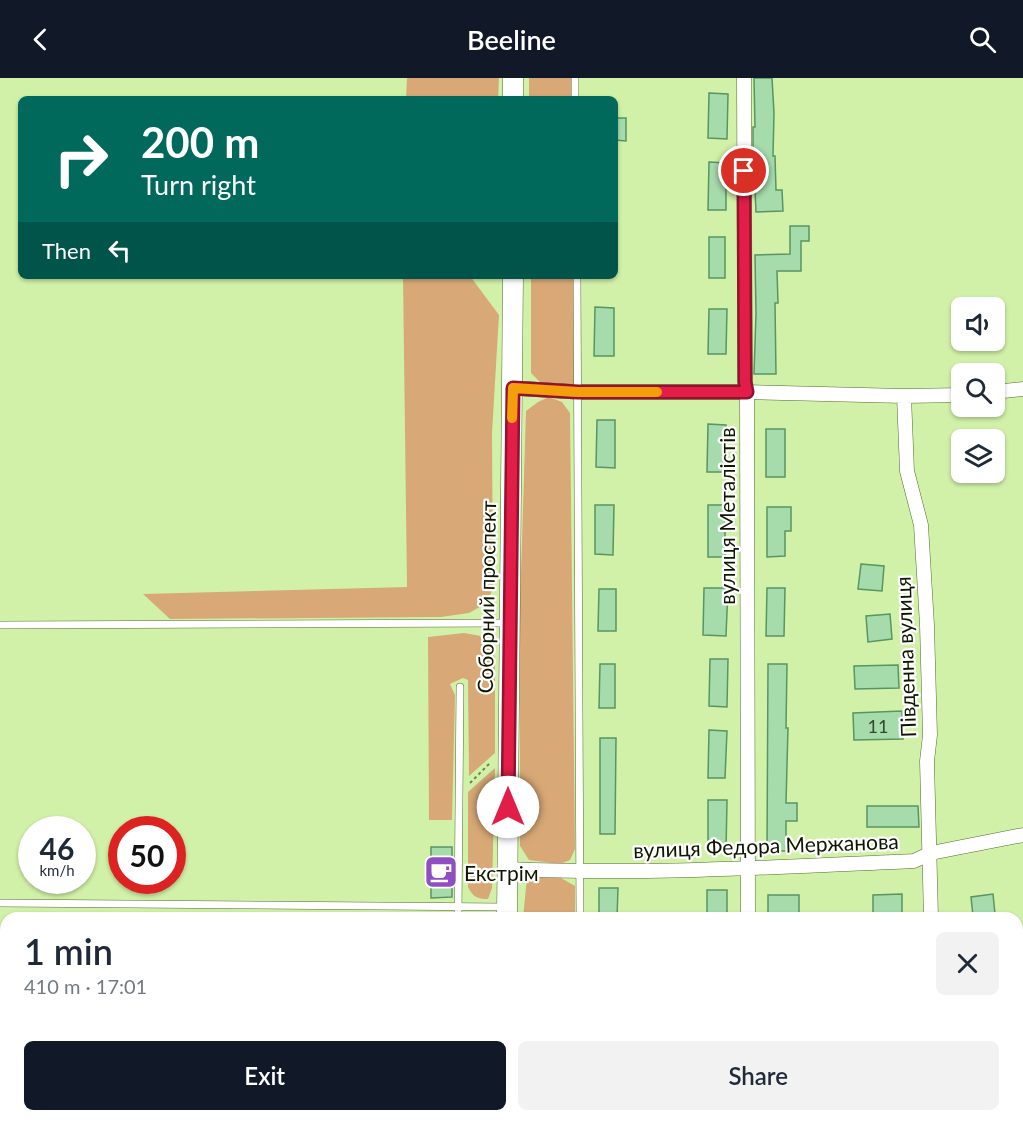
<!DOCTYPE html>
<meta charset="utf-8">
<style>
:root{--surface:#fff;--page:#f2f2f3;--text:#1f2937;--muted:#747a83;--accent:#111827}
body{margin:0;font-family:Lato,sans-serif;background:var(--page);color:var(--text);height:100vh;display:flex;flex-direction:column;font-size:22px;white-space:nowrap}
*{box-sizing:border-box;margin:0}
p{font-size:20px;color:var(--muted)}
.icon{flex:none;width:33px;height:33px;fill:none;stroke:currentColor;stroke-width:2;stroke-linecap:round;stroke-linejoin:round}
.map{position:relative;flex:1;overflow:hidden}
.side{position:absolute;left:0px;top:834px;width:1023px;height:210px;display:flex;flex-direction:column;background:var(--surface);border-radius:18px 18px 0 0;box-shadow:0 2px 4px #0004}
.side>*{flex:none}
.top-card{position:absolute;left:18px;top:18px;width:600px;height:183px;border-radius:9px;box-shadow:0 2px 4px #0004;background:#00695c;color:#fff;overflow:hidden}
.buttons{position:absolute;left:951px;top:219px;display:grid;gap:12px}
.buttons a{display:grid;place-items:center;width:54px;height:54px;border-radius:9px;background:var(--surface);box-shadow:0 2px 4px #0004;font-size:30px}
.speed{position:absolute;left:18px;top:738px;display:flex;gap:12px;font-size:30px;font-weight:700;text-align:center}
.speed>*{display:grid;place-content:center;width:78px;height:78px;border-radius:50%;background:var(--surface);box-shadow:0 2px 4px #0004;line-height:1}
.speed small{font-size:15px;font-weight:400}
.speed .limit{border:9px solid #d22;background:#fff;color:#111}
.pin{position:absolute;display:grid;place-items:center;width:51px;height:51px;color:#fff;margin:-26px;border:3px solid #fff;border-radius:50%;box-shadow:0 2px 6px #0007}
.me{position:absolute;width:66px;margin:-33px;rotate:0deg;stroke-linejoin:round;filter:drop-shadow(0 0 4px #0008)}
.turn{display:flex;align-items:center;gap:21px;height:126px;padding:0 24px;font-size:27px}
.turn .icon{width:78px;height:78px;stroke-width:2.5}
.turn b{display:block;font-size:42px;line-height:51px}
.then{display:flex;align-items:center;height:57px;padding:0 24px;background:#0003;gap:12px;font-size:22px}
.round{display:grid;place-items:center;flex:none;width:63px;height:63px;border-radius:9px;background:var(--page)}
.headline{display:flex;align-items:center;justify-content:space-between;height:102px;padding:0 24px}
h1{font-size:36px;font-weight:600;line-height:45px}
.button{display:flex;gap:12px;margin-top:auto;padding:12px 24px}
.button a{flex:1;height:69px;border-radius:9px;background:var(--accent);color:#fff;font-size:24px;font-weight:600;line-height:69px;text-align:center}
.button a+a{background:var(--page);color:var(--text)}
header{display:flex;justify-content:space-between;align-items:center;height:78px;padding:0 24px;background:var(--accent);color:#fff;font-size:27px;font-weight:600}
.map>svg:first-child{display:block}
.green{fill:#d8a976}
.building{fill:#a6dcac;stroke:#589561;stroke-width:1.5}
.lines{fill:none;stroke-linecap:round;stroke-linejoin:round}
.service-casing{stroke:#516c28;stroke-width:8}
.minor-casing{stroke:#516c28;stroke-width:15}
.secondary-casing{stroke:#516c28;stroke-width:21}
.path{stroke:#6d8253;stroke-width:2;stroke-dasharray:3 3;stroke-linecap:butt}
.service{stroke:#fff;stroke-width:7}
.minor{stroke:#fff;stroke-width:14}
.secondary{stroke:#fff;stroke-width:20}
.route-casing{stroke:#92132f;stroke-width:15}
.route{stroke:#e11d48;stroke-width:10}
.slow{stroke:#f59e0b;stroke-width:10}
.labels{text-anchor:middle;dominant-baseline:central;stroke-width:4.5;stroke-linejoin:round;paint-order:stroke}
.number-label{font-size:18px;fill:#33482b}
.street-label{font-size:21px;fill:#0d1700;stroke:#fff}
.poi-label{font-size:21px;fill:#0d1700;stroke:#fff;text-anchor:start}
</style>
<header><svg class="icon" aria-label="back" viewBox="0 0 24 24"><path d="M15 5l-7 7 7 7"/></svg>Beeline<svg class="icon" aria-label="search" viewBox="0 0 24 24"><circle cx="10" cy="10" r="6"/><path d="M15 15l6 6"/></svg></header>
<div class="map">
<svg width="1023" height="1044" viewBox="0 0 1023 1044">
<rect width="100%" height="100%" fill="#d1f1a8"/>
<!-- green -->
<path class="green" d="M 407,0 L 499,0 L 498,21 L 406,21 Z
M 529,0 L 571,0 L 572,21 L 529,21 Z
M 403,198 L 470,198 L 499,237 L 492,355 L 493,510 L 487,525 L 469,535 L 441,539 L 170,541 L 143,516 L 407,509 Z
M 531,198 L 573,198 L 574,308 L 541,305 L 531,295 Z
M 549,319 L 562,324 L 570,335 L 575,771 L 570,782 L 560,786 L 529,782 L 520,768 L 520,527 L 526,333 L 538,324 Z
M 464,555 L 481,558 L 495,579 L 495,675 L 469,698 L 468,602 L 463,600 L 450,606 L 455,617 L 452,742 L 429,742 L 428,559 Z
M 495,690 L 492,810 L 488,821 C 477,821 473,819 468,809 L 468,714 Z
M 527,799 L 561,800 L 575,808 L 575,840 L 523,840 Z
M 518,1038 L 572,1038 L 571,1044 L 518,1044 Z"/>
<!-- building -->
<path class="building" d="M 754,0 L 772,0 L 774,35 L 773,78 L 775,78 L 776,112 L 782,112 L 783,133 L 756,134 L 753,67 L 753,49 L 755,49 Z
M 709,15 L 728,16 L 727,61 L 708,60 Z
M 615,40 L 626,40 L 626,63 L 615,62 Z
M 709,84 L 726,85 L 726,132 L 708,132 Z
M 790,148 L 809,148 L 809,163 L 801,163 L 801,193 L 777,193 L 778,225 L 775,225 L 776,296 L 754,296 L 756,236 L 755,177 L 790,176 Z
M 709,159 L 725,159 L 725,200 L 709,200 Z
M 595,229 L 614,230 L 614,278 L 594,278 Z
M 709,231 L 727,231 L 726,276 L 708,276 Z
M 597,342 L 615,342 L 615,390 L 596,389 Z
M 708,346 L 726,347 L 726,394 L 707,394 Z
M 766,351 L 785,351 L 785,399 L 766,399 Z
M 595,427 L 614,427 L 613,477 L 595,476 Z
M 708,427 L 725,427 L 725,479 L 708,479 Z
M 767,429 L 791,429 L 791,453 L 785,453 L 785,478 L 767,479 Z
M 861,486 L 884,488 L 882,513 L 858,511 Z
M 704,510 L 728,510 L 726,558 L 703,557 Z
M 767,510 L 785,510 L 784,558 L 766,558 Z
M 599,511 L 616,511 L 616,553 L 598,553 Z
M 890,536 L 892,561 L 868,564 L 866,538 Z
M 710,581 L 728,581 L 727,629 L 709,628 Z
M 600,586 L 615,586 L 615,630 L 599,630 Z
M 768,586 L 787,586 L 786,650 L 788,650 L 786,725 L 797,725 L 797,743 L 786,743 L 786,773 L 767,773 Z
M 898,587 L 899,610 L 855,611 L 854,588 Z
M 902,633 L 903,661 L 854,662 L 853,635 Z
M 709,652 L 727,653 L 725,700 L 708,700 Z
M 600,660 L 616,660 L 615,756 L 600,756 Z
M 708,722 L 727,722 L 726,773 L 708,772 Z
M 867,728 L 918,728 L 919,749 L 867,749 Z
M 431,769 L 452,769 L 452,819 L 431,820 Z
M 599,810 L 618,810 L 617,840 L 599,840 Z
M 707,812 L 727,812 L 727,840 L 707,840 Z
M 902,816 L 902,840 L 873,840 L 873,817 Z
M 993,816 L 995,836 L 973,838 L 971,819 Z
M 768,817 L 799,817 L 799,840 L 768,840 Z"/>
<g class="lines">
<defs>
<path id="service" d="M 575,0 L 575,21
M 577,198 L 580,840
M 0,547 L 507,545
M 0,825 L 505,829
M 458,840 L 460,609
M 0,1036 L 6,1036
M 248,1038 L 502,1040
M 579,1044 L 579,1038"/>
<path id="minor" d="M 744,0 L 745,304 L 747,314 L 748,840
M 513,310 L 578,314 L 747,314 L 904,318 L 962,317
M 994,314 L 1023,311
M 904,318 L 907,393 L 921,447 L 927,547 L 930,657 L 927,683 L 931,840
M 508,791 C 643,797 779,789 914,783 L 931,775 L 1023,757
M 748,1038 L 748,1044
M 932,1038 L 932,1044"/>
<path id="secondary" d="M 513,21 L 513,0
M 507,840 L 513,198
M 504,1044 L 504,1038"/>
</defs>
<!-- service casing -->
<use href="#service" class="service-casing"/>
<!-- minor casing -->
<use href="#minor" class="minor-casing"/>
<!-- secondary casing -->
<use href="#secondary" class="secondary-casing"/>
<!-- path -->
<path class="path" d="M 470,705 L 491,684"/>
<!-- service -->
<use href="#service" class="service"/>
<!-- minor -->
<use href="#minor" class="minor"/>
<!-- secondary -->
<use href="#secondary" class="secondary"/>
</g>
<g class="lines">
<defs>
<path id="route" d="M 508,729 L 513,310 L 578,314 L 747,314 L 745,304 L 744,93"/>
</defs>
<!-- route casing -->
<use href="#route" class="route-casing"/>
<!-- route -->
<use href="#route" class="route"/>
<!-- slow -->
<path class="slow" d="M 512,340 L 513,310 L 578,314 L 657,314"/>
</g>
<!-- icons -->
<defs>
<symbol id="cafe-square" viewBox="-11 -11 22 22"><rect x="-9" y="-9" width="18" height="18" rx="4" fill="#904ec3" stroke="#fff"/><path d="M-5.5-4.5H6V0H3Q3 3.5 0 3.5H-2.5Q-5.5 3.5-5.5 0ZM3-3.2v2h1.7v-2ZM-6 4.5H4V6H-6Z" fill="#fff"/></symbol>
</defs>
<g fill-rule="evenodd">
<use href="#cafe-square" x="422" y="775" width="38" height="38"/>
</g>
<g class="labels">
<!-- number labels -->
<g class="number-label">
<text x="878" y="648">11</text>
</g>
<!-- street labels -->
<g class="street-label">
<text transform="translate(726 438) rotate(-90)">вулиця Металістів</text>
<text transform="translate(486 519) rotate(-89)">Соборний проспект</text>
<text transform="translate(905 579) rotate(-92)">Південна вулиця</text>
<text transform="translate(766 767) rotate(-2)">вулиця Федора Мержанова</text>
</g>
<!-- poi labels -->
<g class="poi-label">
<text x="464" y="794">Екстрім</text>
</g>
</g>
</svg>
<div class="buttons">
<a><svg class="icon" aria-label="sound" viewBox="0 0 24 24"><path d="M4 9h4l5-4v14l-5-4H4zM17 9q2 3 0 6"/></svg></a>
<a><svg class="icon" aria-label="search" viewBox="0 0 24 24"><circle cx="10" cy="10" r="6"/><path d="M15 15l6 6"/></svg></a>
<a><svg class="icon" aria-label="layers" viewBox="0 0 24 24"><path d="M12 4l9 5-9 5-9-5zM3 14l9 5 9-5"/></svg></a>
</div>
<div class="speed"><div>46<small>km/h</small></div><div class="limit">50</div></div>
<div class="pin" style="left:744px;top:93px;background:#d93025"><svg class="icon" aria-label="arrive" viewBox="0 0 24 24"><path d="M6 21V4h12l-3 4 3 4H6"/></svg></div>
<svg class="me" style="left:508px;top:729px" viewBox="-20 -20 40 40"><circle r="19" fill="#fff"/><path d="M0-13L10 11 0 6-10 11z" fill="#e11d48"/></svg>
<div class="top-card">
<div class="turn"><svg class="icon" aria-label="right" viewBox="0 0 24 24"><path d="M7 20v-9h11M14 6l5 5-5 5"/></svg><div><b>200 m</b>Turn right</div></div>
<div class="then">Then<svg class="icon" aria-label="left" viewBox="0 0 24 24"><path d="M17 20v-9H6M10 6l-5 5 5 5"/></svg></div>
</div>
<section class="side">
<div class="headline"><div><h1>1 min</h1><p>410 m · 17:01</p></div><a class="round"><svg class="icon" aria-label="close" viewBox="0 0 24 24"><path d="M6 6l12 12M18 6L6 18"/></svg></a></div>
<div class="button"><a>Exit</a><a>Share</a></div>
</section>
</div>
